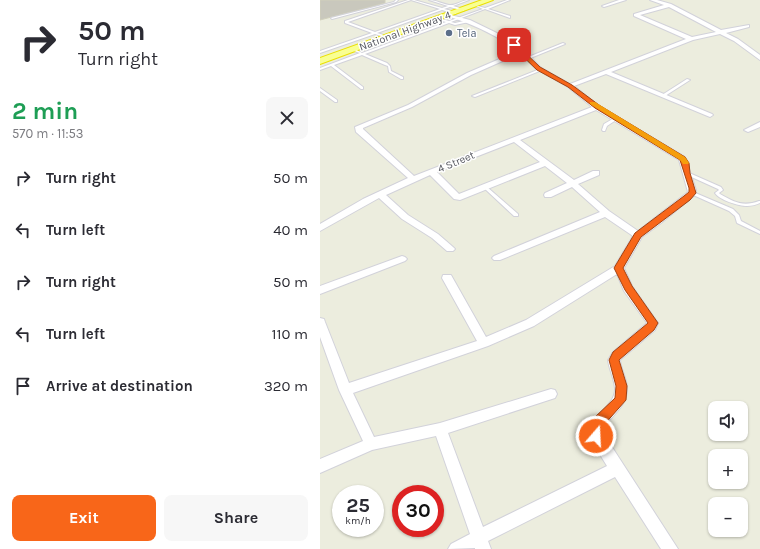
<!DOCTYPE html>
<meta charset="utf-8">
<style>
:root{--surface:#fff;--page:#f7f7f7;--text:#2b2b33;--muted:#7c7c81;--accent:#f86619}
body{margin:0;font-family:Karla,sans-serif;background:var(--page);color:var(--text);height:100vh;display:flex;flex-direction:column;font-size:15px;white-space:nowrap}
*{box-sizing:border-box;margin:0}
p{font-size:13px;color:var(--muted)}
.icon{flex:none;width:22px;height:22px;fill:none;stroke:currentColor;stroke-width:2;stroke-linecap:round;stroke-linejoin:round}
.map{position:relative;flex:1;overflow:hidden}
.side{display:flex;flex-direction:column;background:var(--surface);width:320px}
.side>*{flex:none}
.hud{background:#fff;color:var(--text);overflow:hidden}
.fabs{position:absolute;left:388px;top:401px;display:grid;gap:8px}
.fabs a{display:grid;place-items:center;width:40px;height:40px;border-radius:8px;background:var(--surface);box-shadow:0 1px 3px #0004;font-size:20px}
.speed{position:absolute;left:12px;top:485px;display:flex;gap:8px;font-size:20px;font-weight:700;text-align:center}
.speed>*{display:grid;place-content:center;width:52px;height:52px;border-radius:50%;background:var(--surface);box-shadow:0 1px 3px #0004;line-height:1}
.speed small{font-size:10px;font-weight:400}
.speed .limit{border:6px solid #d22;background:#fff;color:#111}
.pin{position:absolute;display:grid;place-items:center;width:34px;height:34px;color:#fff;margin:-17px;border-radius:8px;box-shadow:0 2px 6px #0006}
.me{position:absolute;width:44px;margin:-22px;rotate:19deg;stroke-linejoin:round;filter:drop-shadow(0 0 3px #0008)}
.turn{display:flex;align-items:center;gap:14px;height:84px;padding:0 12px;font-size:18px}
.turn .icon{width:52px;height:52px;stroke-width:2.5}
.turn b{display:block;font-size:28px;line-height:34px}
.round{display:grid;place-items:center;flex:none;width:42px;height:42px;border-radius:8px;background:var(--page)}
.headline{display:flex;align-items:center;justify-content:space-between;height:68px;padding:0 12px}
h1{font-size:24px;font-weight:700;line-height:30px;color:#1e9e55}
.action{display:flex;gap:8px;margin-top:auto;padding:8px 12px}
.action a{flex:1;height:46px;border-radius:8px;background:var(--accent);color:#fff;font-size:16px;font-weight:700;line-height:46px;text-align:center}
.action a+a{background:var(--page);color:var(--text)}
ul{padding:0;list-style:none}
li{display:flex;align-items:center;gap:12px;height:52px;padding:0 12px}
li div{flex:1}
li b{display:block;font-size:15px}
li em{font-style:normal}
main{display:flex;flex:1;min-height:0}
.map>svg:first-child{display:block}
.building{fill:#c9c8bd;stroke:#d1d0bc}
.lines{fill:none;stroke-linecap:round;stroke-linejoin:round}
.service-casing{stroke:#d2d2da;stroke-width:2}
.minor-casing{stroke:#d2d2da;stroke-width:2}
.trunk-casing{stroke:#ebe000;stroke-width:2}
.service{fill:#fff;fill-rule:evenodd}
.minor{fill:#fff;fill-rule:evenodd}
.trunk{fill:#f9ff92;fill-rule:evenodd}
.route{fill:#f86619;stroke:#a14210}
.slow{fill:#f59e0b}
.service-dot{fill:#5c6f8a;stroke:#fff;stroke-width:1.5}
.labels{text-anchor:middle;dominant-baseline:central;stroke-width:3;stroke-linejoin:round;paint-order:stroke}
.far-street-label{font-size:11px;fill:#575961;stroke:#fff}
.far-service-label{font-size:11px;fill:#4e5e75;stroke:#fff;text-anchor:start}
</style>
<main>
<section class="side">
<div class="hud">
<div class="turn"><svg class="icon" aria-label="right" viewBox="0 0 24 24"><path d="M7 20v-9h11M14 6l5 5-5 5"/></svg><div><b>50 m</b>Turn right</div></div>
</div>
<div class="headline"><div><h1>2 min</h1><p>570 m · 11:53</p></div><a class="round"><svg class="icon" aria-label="close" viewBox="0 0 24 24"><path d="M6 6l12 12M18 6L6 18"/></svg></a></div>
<ul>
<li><svg class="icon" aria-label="right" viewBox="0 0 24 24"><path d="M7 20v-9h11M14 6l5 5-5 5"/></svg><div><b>Turn right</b></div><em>50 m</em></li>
<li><svg class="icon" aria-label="left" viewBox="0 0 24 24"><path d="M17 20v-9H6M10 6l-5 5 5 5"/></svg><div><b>Turn left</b></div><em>40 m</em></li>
<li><svg class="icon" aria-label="right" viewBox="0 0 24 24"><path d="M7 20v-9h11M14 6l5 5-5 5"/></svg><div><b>Turn right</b></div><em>50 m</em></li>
<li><svg class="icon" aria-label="left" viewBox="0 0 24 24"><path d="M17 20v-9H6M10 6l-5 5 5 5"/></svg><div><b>Turn left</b></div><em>110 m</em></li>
<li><svg class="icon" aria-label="arrive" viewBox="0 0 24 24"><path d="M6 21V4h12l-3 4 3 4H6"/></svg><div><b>Arrive at destination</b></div><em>320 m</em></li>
</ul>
<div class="action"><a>Exit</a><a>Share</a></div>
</section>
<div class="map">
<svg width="440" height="549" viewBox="0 0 440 549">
<rect width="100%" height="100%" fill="#ecedde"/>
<!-- building -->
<path class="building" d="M 0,0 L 65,0 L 65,3 L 0,20 Z"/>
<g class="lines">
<defs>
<path id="service" d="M 76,0 L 78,0 L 76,2 L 12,19 L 11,18 L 74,2 Z
M 88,0 L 94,0 L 122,8 L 128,6 L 109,0 C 116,0 122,4 129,5 C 136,6 142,0 149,0 L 133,6 L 144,9 L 144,11 L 130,7 L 124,9 L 136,12 L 136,14 L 122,10 L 57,33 L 67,36 L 67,38 L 55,34 L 0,53 L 0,51 L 52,33 L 25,23 L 25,21 ZM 91,0 L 120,9 L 55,32 L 28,22 Z
M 187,0 L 190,0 L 168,9 L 190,16 L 190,18 L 165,9 L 131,22 L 135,23 L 148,20 L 149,22 L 135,25 L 129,23 L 45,54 L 67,63 L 70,66 L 71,71 L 83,77 L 83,79 L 81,79 L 69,72 L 68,66 L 65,65 L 42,55 L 14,65 L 43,87 L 43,89 L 41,89 L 11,66 L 0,70 L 0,68 L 40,53 L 31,50 L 31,48 L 33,48 L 42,53 L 126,22 L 118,20 L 118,18 L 129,21 L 163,9 L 154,5 L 165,8 Z
M 243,43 L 245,44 L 208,59 L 206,58 Z
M 220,69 L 222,70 L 155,97 L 152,96 Z
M 367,79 L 370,80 L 345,96 L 342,95 Z
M 0,88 L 17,100 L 17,102 L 15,102 L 0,91 Z
M 296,117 L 299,118 L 287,126 L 285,131 L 283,131 L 282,130 L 284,124 Z
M 365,172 L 367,172 L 401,187 L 403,190 L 399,193 L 400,194 C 414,202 423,207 439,201 L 440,201 L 440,203 C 436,205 432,206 427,206 C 419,206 399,200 395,193 L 399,190 L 398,189 L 365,174 Z
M 165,187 L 167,187 L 198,214 L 198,216 L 194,216 L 165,189 Z
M 371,192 L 373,192 L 413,209 L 419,215 L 421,221 L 440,231 L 440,234 L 417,223 L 415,216 L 409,211 L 371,194 Z"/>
<path id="minor" d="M 299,0 L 306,0 L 284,7 L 282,6 Z
M 330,0 L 337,0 L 351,4 L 401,30 L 429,25 L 429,27 L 406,33 L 418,39 L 440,55 L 440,60 L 414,41 L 400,34 L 373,40 L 291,72 L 392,114 L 393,115 L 390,117 L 286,74 L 254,86 L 279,106 L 365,157 L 376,190 L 375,195 L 341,223 L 322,237 L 304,268 L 312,286 L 338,323 L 335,330 L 300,360 C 301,370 307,379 307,388 C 308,406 290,417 281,430 L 358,549 L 341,549 L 295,477 L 168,541 L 171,549 L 155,549 L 155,548 L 128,549 L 131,544 L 150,534 L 116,436 L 52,450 L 0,473 L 0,459 L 43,441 L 19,390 L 0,337 L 0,318 L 4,319 L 5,322 L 29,383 L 157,341 L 122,278 L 123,275 L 131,275 L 166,337 L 206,320 L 295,266 L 313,236 L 285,217 L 180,260 L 174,260 L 172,258 L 174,256 L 280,212 L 252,187 L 231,197 L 225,197 L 224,195 L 225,193 L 247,183 L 225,166 L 140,200 L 134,199 L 110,175 L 66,195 L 88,215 L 118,234 L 133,247 L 135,249 L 133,251 L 127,251 L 112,238 L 82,219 L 59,198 L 0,231 L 0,224 L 43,199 L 88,178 L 36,132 L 35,127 L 88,105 L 147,73 L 198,51 C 176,35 153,24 127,16 L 127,14 L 150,20 L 187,38 L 204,50 L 220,67 L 250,84 L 366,39 L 314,16 L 314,14 L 344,5 ZM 349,7 L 396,32 L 372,37 L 320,15 ZM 201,53 L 216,69 L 248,87 L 272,107 L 94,176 L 43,129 L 43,128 L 92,107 L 151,75 ZM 276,110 L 359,160 L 368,192 L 318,231 L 289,211 L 258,184 L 279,175 L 279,171 L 273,171 L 254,180 L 200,140 ZM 194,142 L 220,162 L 139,194 L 117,172 ZM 297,274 L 304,291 L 327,323 L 293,352 L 288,360 C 289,369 294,378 295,388 C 296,405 274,414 267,429 L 271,440 L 287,466 L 163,527 L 128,433 L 235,398 L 237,394 L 235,390 L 231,389 L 120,423 L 54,437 L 33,393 L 168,346 L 214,326 Z
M 440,122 L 440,127 L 428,132 L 424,130 Z
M 82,256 L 85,257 L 87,259 L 85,261 L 0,294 L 0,286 Z"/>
<path id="trunk" d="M 162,0 L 173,0 L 0,64 L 0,58 Z"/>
</defs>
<!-- service casing -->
<use href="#service" class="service-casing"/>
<!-- minor casing -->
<use href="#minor" class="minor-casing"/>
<!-- trunk casing -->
<use href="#trunk" class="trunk-casing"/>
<!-- service -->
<use href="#service" class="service"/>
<!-- minor -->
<use href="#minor" class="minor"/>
<!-- trunk -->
<use href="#trunk" class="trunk"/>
</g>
<!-- route -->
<path class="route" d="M 192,44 L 196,44 L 220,67 L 252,85 L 279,105 L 365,157 L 369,163 L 370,173 L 376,193 L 370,200 L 321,237 L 303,268 L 312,286 L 338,323 L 334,330 L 299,360 L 307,386 L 306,400 L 283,426 L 280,430 L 282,436 L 280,440 L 276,441 L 272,440 L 268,429 L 274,418 L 295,398 L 296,386 L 289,360 L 293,352 L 328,323 L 305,290 L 294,268 L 315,233 L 364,196 L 369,192 L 369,188 L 360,160 L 275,108 L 248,87 L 217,70 L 192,46 Z"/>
<!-- slow -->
<path class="slow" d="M 270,102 L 275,102 L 365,157 L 369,163 L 368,164 L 363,164 L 360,160 L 270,104 Z"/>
<!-- markers -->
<circle class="service-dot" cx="129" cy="33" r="4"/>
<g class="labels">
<!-- far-street labels -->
<g class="far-street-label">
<text transform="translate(85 31) rotate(-20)">National Highway 4</text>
<text transform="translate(136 162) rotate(-23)">4 Street</text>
</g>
<!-- far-service labels -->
<g class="far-service-label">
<text x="137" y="33">Tela</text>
</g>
</g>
</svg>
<div class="fabs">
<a><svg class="icon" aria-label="sound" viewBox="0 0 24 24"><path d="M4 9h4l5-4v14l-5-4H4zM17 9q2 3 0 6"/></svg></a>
<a>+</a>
<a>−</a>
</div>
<div class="speed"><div>25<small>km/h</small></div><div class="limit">30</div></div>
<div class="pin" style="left:194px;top:45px;background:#d93025"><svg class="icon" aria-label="arrive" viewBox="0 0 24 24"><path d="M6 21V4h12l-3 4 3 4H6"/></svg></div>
<svg class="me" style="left:276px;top:436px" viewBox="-20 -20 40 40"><circle r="17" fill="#f86619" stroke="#fff" stroke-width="3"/><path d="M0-11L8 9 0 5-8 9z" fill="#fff"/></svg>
</div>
</main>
